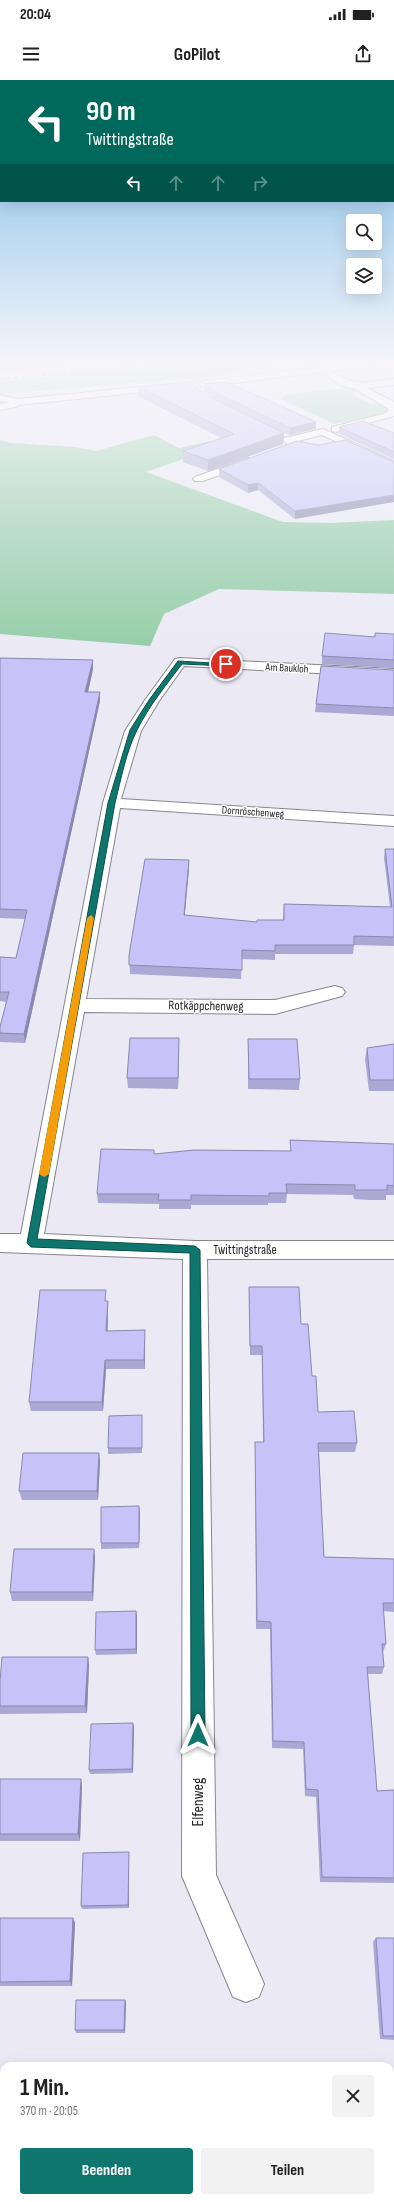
<!DOCTYPE html>
<html lang="de">
<meta charset="utf-8">
<style>
:root{--surface:#fff;--page:#f2f2f2;--text:#222;--muted:#767676;--accent:#0f766e}
body{margin:0;font-family:"Sofia Sans Condensed",sans-serif;background:var(--page);color:var(--text);height:100vh;display:flex;flex-direction:column;font-size:15px;white-space:nowrap}
*{box-sizing:border-box;margin:0}
p{font-size:13px;color:var(--muted)}
.icon{flex:none;width:22px;height:22px;fill:none;stroke:currentColor;stroke-width:2;stroke-linecap:round;stroke-linejoin:round}
.map{position:relative;flex:1;overflow:hidden}
.panel{position:absolute;left:0px;top:1982px;width:394px;height:140px;display:flex;flex-direction:column;background:var(--surface);border-radius:12px 12px 0 0;box-shadow:0 4px 16px #0002}
.panel>*{flex:none}
.top-card{position:absolute;left:0px;top:0px;width:394px;height:122px;box-shadow:0 4px 16px #0002;background:#00695c;color:#fff;overflow:hidden}
.tools{position:absolute;left:346px;top:134px;display:grid;gap:8px}
.tools a{display:grid;place-items:center;width:36px;height:36px;border-radius:4px;background:var(--surface);box-shadow:0 4px 16px #0002;font-size:20px}
.pin{position:absolute;display:grid;place-items:center;width:34px;height:34px;color:#fff;margin:-17px;border:2px solid #fff;border-radius:50%;box-shadow:0 1px 4px #0007}
.me{position:absolute;width:44px;margin:-22px;rotate:0deg;stroke-linejoin:round;filter:drop-shadow(0 0 3px #0008)}
.turn{display:flex;align-items:center;gap:14px;height:84px;padding:0 20px;font-size:18px}
.turn .icon{width:52px;height:52px;stroke-width:2.5}
.turn b{display:block;font-size:28px;line-height:34px}
.lanes{display:flex;align-items:center;height:38px;padding:0 20px;background:#0003;justify-content:center;gap:20px;direction:ltr}
.lanes .off{opacity:.35}
.round{display:grid;place-items:center;flex:none;width:42px;height:42px;border-radius:4px;background:var(--page)}
.head{display:flex;align-items:center;justify-content:space-between;height:68px;padding:0 20px}
h1{font-size:24px;font-weight:700;line-height:30px}
.cta{display:flex;gap:8px;margin-top:auto;padding:8px 20px}
.cta a{flex:1;height:46px;border-radius:4px;background:var(--accent);color:#fff;font-size:16px;font-weight:700;line-height:46px;text-align:center}
.cta a+a{background:var(--page);color:var(--text)}
.status{display:flex;justify-content:space-between;align-items:center;height:28px;padding:0 20px;background:var(--surface);direction:ltr}
.status svg{height:11px;fill:currentColor}
header{display:flex;justify-content:space-between;align-items:center;height:52px;padding:0 20px;background:var(--surface);font-size:18px;font-weight:700}
.map>svg:first-child{display:block}
.green{fill:#92cca6}
.lines{fill:none;stroke-linecap:round;stroke-linejoin:round}
.minor-casing{stroke:#87868f;stroke-width:2}
.minor{fill:#fff;fill-rule:evenodd}
.rail{stroke:#74737a;stroke-width:1.5;stroke-dasharray:3.5 3.5;stroke-linecap:butt}
.wall{fill:#aba8d5}
.shaded-wall{fill:#8b88ae}
.building{fill:#c7c3f8;stroke:#8b88ae}
.route{fill:#0f766e;stroke:#0a4d48}
.slow{fill:#f59e0b}
.labels{text-anchor:middle;dominant-baseline:central;stroke-width:3;stroke-linejoin:round;paint-order:stroke}
.far-street-label{font-size:11px;fill:#26262a;stroke:#fff}
.street-label{font-size:13px;fill:#26262a;stroke:#fff}
.near-street-label{font-size:16px;fill:#26262a;stroke:#fff}
</style>
<div class="status"><b>20:04</b><svg viewBox="0 0 49 12"><path d="M0 12V9h3v3zM5 12V6h3v6zM10 12V3h3v9zM15 12V0h3v12zM26 1h20v11H26zM47 4h2v5h-2z"/></svg></div>
<header><svg class="icon" aria-label="menu" viewBox="0 0 24 24"><path d="M4 6h16M4 12h16M4 18h16"/></svg>GoPilot<svg class="icon" aria-label="share" viewBox="0 0 24 24"><path d="M12 15V3M7 8l5-5 5 5M5 13v7h14v-7"/></svg></header>
<div class="map">
<svg width="394" height="2122" viewBox="0 0 394 2122">
<rect width="100%" height="100%" fill="#ebe9f4"/>
<!-- green -->
<path class="green" d="M 0,282 L 103,282 L 0,292 Z
M 208,282 L 305,282 L 259,287 L 204,297 L 0,314 L 0,301 Z
M 351,307 L 359,310 L 350,313 L 371,324 L 381,323 L 388,327 L 387,331 L 378,335 L 335,344 L 280,319 L 286,315 Z
M 154,355 L 179,368 L 211,361 L 221,366 L 146,392 L 283,442 L 331,443 L 394,440 L 394,514 L 219,509 L 164,534 L 150,566 L 0,554 L 0,360 L 10,363 L 75,367 L 96,371 Z"/>
<g class="lines">
<defs>
<path id="minor" d="M 360,282 L 389,282 L 385,285 L 332,291 C 356,308 366,302 394,299 L 394,305 L 367,308 L 394,322 L 394,336 L 336,352 L 332,351 L 332,347 L 383,334 L 388,331 L 389,329 L 355,309 L 340,305 L 321,292 L 203,307 L 198,304 L 203,301 Z
M 170,304 L 173,305 L 173,309 L 19,325 L 16,327 L 0,330 L 0,324 L 10,322 L 0,321 L 0,315 L 18,319 Z
M 323,349 L 394,381 L 394,388 L 322,355 L 298,361 L 305,364 L 326,367 L 327,369 L 326,371 C 314,374 291,370 283,360 L 284,358 Z
M 248,378 L 253,381 L 252,383 L 203,401 L 195,401 L 193,399 L 195,397 Z
M 180,578 L 394,589 L 394,597 L 184,586 L 159,621 L 141,651 L 121,719 L 394,736 L 394,746 L 120,728 L 86,919 L 275,920 L 335,906 L 342,908 L 345,912 L 342,916 L 275,934 L 84,932 L 44,1154 L 195,1161 L 394,1161 L 394,1179 L 207,1179 L 216,1795 L 264,1904 L 259,1917 L 246,1922 L 233,1917 L 182,1796 L 183,1179 L 0,1172 L 0,1154 L 21,1154 L 103,723 L 125,651 L 145,620 L 175,579 Z"/>
</defs>
<!-- minor casing -->
<use href="#minor" class="minor-casing"/>
<!-- minor -->
<use href="#minor" class="minor"/>
<!-- rail -->
<path class="rail" d="M 0,299 L 185,282"/>
</g>
<!-- wall -->
<path class="wall" d="M 204,304 L 316,342 L 316,349 L 289,355 L 232,328 L 284,353 L 283,364 L 208,391 L 183,382 L 183,371 L 221,358 L 139,317 L 139,307 L 208,316 L 216,320 L 204,311 Z
M 339,347 L 394,353 L 394,379 L 339,354 Z
M 318,365 L 295,439 L 258,410 L 248,413 L 219,397 L 219,389 Z
M 394,554 L 394,588 L 322,584 L 322,576 L 375,556 Z
M 0,578 L 93,580 L 93,589 L 88,612 L 100,612 L 100,621 L 25,963 L 0,962 L 0,947 L 6,922 L 0,921 L 0,877 L 16,878 L 25,839 L 0,838 Z
M 394,590 L 394,636 L 315,632 L 316,624 Z
M 385,769 L 394,769 L 394,866 L 354,865 L 353,874 L 275,874 L 275,880 L 242,879 L 241,899 L 130,894 L 129,875 L 189,789 L 184,835 L 257,842 L 283,840 L 284,824 L 390,827 L 384,778 Z
M 179,958 L 178,1009 L 128,1008 L 127,998 Z
M 248,959 L 300,999 L 299,1010 L 248,1009 Z
M 394,964 L 394,1011 L 369,1011 L 365,979 L 367,968 Z
M 290,1060 L 394,1064 L 394,1115 L 386,1115 L 386,1120 L 369,1120 L 354,1119 L 353,1115 L 287,1114 L 286,1123 L 268,1123 L 268,1125 L 191,1125 L 191,1129 L 159,1129 L 159,1124 L 98,1123 L 97,1114 L 154,1074 L 290,1071 Z
M 249,1207 L 301,1244 L 312,1296 L 318,1332 L 357,1363 L 355,1372 L 319,1372 L 324,1477 L 394,1479 L 394,1532 L 383,1531 L 386,1564 L 383,1572 L 384,1587 L 382,1594 L 368,1594 L 377,1711 L 394,1710 L 394,1803 L 320,1802 L 316,1717 L 305,1716 L 303,1669 L 272,1668 L 270,1549 L 256,1549 L 255,1371 L 255,1362 L 263,1362 L 262,1275 L 250,1275 L 249,1216 Z
M 106,1221 L 108,1230 L 108,1251 L 145,1259 L 145,1289 L 106,1289 L 103,1331 L 31,1331 L 29,1322 Z
M 142,1335 L 142,1373 L 108,1374 L 108,1368 Z
M 99,1373 L 100,1382 L 98,1420 L 22,1420 L 19,1411 Z
M 140,1432 L 139,1468 L 101,1469 L 101,1463 Z
M 94,1469 L 95,1478 L 93,1521 L 12,1521 L 10,1512 Z
M 137,1536 L 137,1574 L 96,1575 L 95,1570 Z
M 88,1577 L 89,1585 L 87,1633 L 0,1634 L 0,1601 Z
M 134,1647 L 133,1693 L 90,1694 L 89,1690 Z
M 0,1699 L 81,1699 L 82,1706 L 80,1761 L 0,1761 Z
M 129,1772 L 129,1828 L 82,1829 L 81,1826 Z
M 0,1838 L 73,1838 L 75,1843 L 72,1906 L 0,1906 Z
M 376,1858 L 394,1858 L 394,1960 L 380,1959 L 373,1862 Z
M 126,1922 L 125,1953 L 76,1953 L 75,1950 Z
M 394,2035 L 394,2053 L 392,2036 Z"/>
<!-- shaded-wall -->
<path class="shaded-wall" d="M 316,342 L 316,349 L 289,355 L 290,348 Z
M 284,353 L 283,364 L 208,391 L 208,380 Z
M 258,403 L 258,410 L 248,413 L 248,405 Z
M 394,415 L 394,422 L 295,439 L 295,431 Z
M 93,580 L 93,589 L 86,621 L 85,612 Z
M 100,612 L 100,621 L 25,963 L 24,954 Z
M 189,780 L 189,789 L 184,844 L 184,835 Z
M 179,958 L 179,969 L 178,1009 L 178,998 Z
M 108,1221 L 108,1230 L 107,1260 L 106,1251 Z
M 145,1250 L 145,1289 L 144,1280 Z
M 105,1280 L 106,1289 L 103,1331 L 102,1322 Z
M 99,1373 L 100,1382 L 98,1420 L 97,1411 Z
M 139,1426 L 140,1432 L 139,1468 Z
M 94,1469 L 95,1478 L 93,1521 L 92,1512 Z
M 136,1531 L 137,1536 L 137,1574 L 136,1569 Z
M 88,1577 L 89,1585 L 87,1633 L 85,1626 Z
M 133,1643 L 134,1647 L 133,1693 L 132,1689 Z
M 81,1699 L 82,1706 L 80,1761 L 78,1754 Z
M 129,1772 L 129,1828 L 128,1825 Z
M 73,1838 L 75,1843 L 72,1906 L 70,1901 Z
M 125,1920 L 126,1922 L 125,1953 L 124,1950 Z
M 70,2118 L 72,2118 L 72,2122 L 70,2122 Z"/>
<!-- building -->
<path class="building" d="M 190,302 L 208,316 L 284,353 L 208,380 L 183,371 L 234,354 L 139,307 Z
M 227,302 L 316,342 L 290,348 L 216,313 L 204,304 Z
M 363,341 L 394,353 L 394,372 L 339,347 Z
M 345,360 L 394,382 L 394,415 L 295,431 L 258,403 L 248,405 L 219,389 L 297,361 L 318,365 Z
M 325,553 L 375,557 L 375,553 L 394,554 L 394,580 L 322,576 Z
M 0,578 L 93,580 L 85,612 L 100,612 L 24,954 L 0,953 L 0,947 L 9,912 L 0,912 L 0,877 L 16,878 L 27,830 L 0,829 Z
M 321,586 L 394,590 L 394,628 L 316,624 Z
M 385,769 L 394,769 L 394,857 L 354,856 L 354,865 L 275,865 L 275,871 L 242,870 L 242,890 L 129,885 L 129,875 L 145,779 L 189,780 L 184,835 L 257,842 L 257,840 L 284,840 L 284,824 L 392,827 Z
M 130,958 L 179,958 L 178,998 L 127,998 Z
M 248,959 L 297,959 L 300,999 L 249,999 Z
M 394,964 L 394,1000 L 370,1000 L 367,968 Z
M 290,1060 L 394,1064 L 394,1106 L 387,1105 L 387,1110 L 355,1110 L 355,1105 L 286,1104 L 287,1113 L 269,1113 L 269,1116 L 191,1115 L 191,1120 L 158,1120 L 159,1114 L 97,1114 L 101,1069 L 154,1070 L 154,1074 L 194,1070 L 291,1071 Z
M 249,1207 L 299,1207 L 301,1244 L 308,1244 L 312,1296 L 316,1296 L 318,1332 L 354,1331 L 357,1363 L 318,1363 L 324,1477 L 394,1479 L 394,1523 L 383,1523 L 386,1564 L 382,1564 L 384,1587 L 367,1587 L 377,1711 L 394,1710 L 394,1798 L 322,1797 L 318,1710 L 306,1709 L 304,1662 L 273,1661 L 271,1542 L 257,1541 L 255,1362 L 264,1362 L 262,1266 L 250,1266 Z
M 40,1210 L 106,1210 L 105,1221 L 108,1221 L 106,1251 L 145,1250 L 144,1280 L 105,1280 L 102,1322 L 29,1322 Z
M 142,1335 L 142,1368 L 108,1368 L 109,1336 Z
M 23,1373 L 99,1373 L 97,1411 L 19,1411 Z
M 139,1426 L 139,1463 L 101,1463 L 101,1427 Z
M 14,1469 L 94,1469 L 92,1512 L 10,1512 Z
M 136,1531 L 136,1569 L 95,1570 L 96,1532 Z
M 2,1577 L 88,1577 L 85,1626 L 0,1626 L 0,1601 Z
M 133,1643 L 132,1689 L 89,1690 L 91,1644 Z
M 0,1699 L 81,1699 L 78,1754 L 0,1754 Z
M 129,1772 L 128,1825 L 81,1826 L 83,1773 Z
M 0,1838 L 73,1838 L 70,1901 L 0,1902 Z
M 376,1858 L 394,1858 L 394,1956 L 383,1956 Z
M 76,1920 L 125,1920 L 124,1950 L 75,1950 Z
M 0,2106 L 4,2106 L 4,2118 L 70,2118 L 70,2122 L 0,2122 Z
M 216,2118 L 316,2118 L 316,2122 L 216,2122 Z"/>
<!-- sky -->
<linearGradient id="sky" x2="0" y2="1"><stop stop-color="#78b9e6"/><stop offset="0.49" stop-color="#f6f5fa"/><stop offset="1" stop-color="#f6f5fa" stop-opacity="0"/></linearGradient>
<rect width="394" height="579" fill="url(#sky)"/>
<!-- route -->
<path class="route" d="M 178,581 L 229,584 L 226,586 L 182,584 C 166,605 149,626 137,650 C 126,672 121,699 115,723 L 37,1159 L 195,1166 L 200,1170 L 205,1655 L 203,1660 L 198,1662 L 193,1660 L 191,1655 L 190,1173 L 31,1167 L 27,1163 L 108,723 L 130,650 L 149,620 Z"/>
<!-- slow -->
<path class="slow" d="M 91,835 L 94,838 L 49,1094 L 44,1097 L 39,1094 L 87,838 Z"/>
<g class="labels">
<!-- far-street labels -->
<g class="far-street-label">
<text transform="translate(287 588) rotate(3)">Am Baukloh</text>
<text transform="translate(253 732) rotate(4)">Dornröschenweg</text>
</g>
<!-- street labels -->
<g class="street-label">
<text transform="translate(206 926) rotate(1)">Rotkäppchenweg</text>
<text x="245" y="1170">Twittingstraße</text>
</g>
<!-- near-street labels -->
<g class="near-street-label">
<text transform="translate(198 1722) rotate(-90)">Elfenweg</text>
</g>
</g>
</svg>
<div class="tools">
<a><svg class="icon" aria-label="search" viewBox="0 0 24 24"><circle cx="10" cy="10" r="6"/><path d="M15 15l6 6"/></svg></a>
<a><svg class="icon" aria-label="layers" viewBox="0 0 24 24"><path d="M12 4l9 5-9 5-9-5zM3 14l9 5 9-5"/></svg></a>
</div>
<div class="pin" style="left:226px;top:584px;background:#d93025"><svg class="icon" aria-label="arrive" viewBox="0 0 24 24"><path d="M6 21V4h12l-3 4 3 4H6"/></svg></div>
<svg class="me" style="left:198px;top:1655px" viewBox="-20 -20 40 40"><path d="M0-17L14 15 0 8-14 15z" fill="#0f766e" stroke="#fff" stroke-width="4"/></svg>
<div class="top-card">
<div class="turn"><svg class="icon" aria-label="left" viewBox="0 0 24 24"><path d="M17 20v-9H6M10 6l-5 5 5 5"/></svg><div><b>90 m</b>Twittingstraße</div></div>
<div class="lanes"><svg class="icon" aria-label="left" viewBox="0 0 24 24"><path d="M17 20v-9H6M10 6l-5 5 5 5"/></svg><svg class="icon off" aria-label="ahead" viewBox="0 0 24 24"><path d="M12 20V5M6 11l6-6 6 6"/></svg><svg class="icon off" aria-label="ahead" viewBox="0 0 24 24"><path d="M12 20V5M6 11l6-6 6 6"/></svg><svg class="icon off" aria-label="right" viewBox="0 0 24 24"><path d="M7 20v-9h11M14 6l5 5-5 5"/></svg></div>
</div>
<section class="panel">
<div class="head"><div><h1>1 Min.</h1><p>370 m · 20:05</p></div><a class="round"><svg class="icon" aria-label="close" viewBox="0 0 24 24"><path d="M6 6l12 12M18 6L6 18"/></svg></a></div>
<div class="cta"><a>Beenden</a><a>Teilen</a></div>
</section>
</div>
